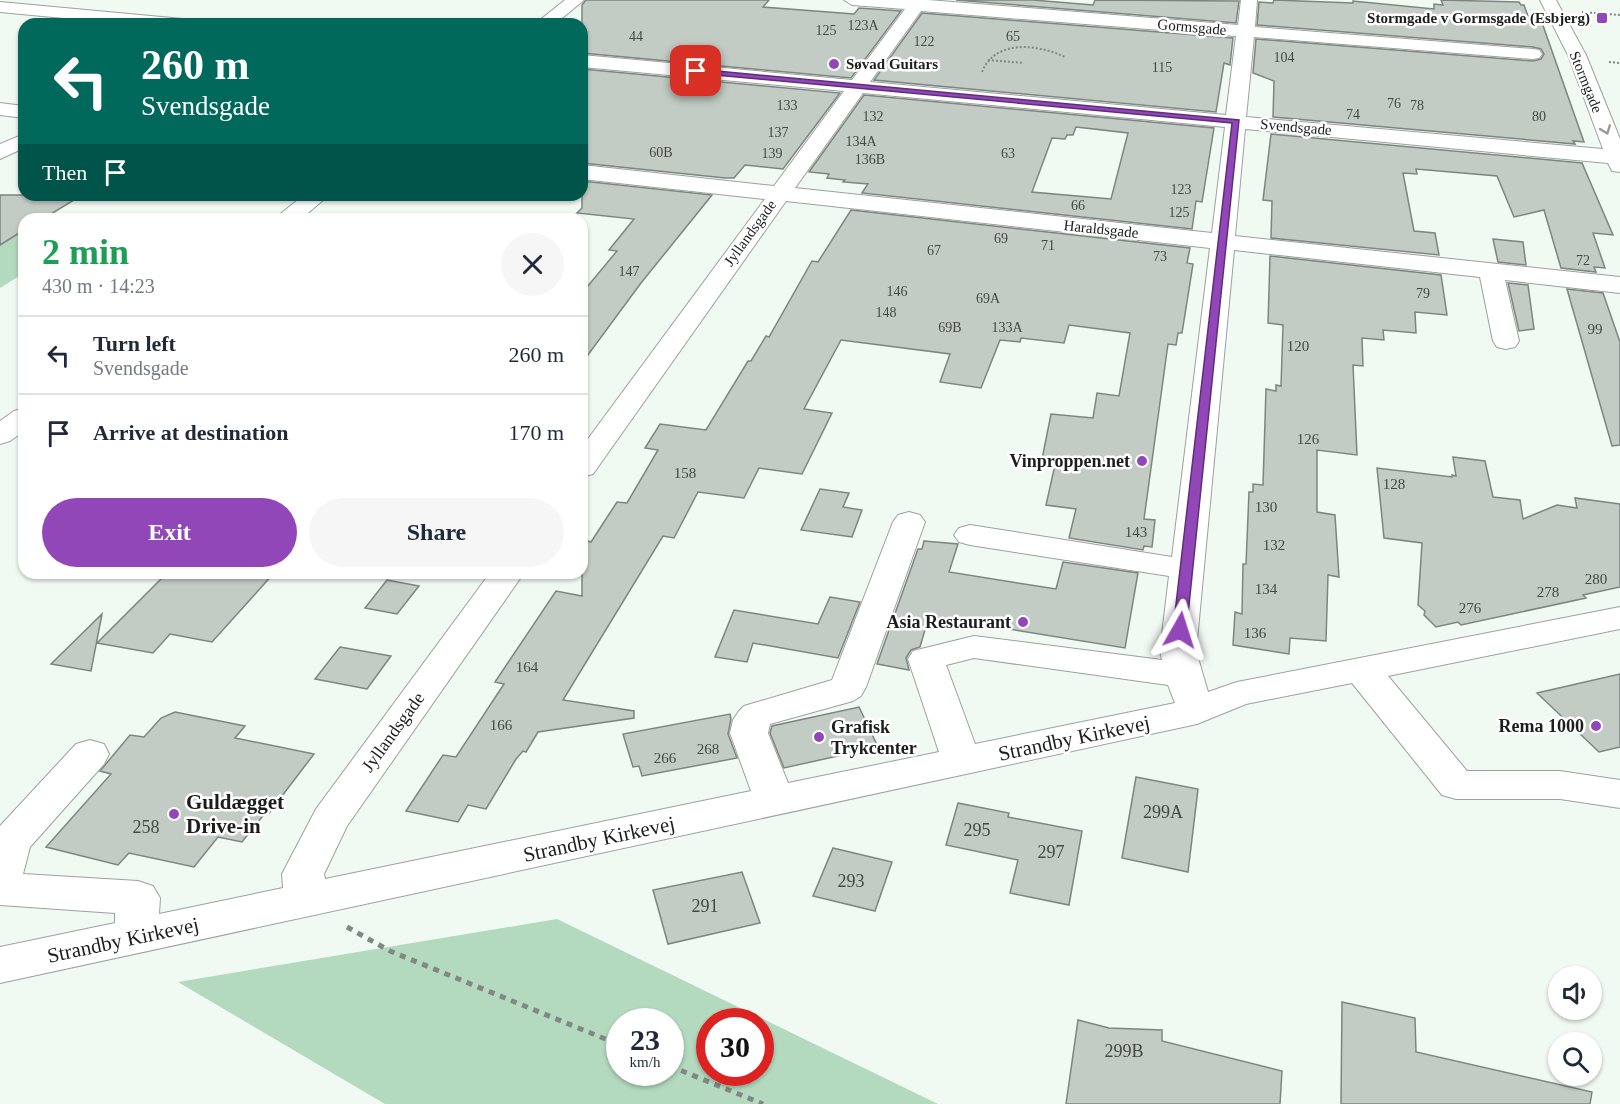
<!DOCTYPE html>
<meta charset="utf-8">
<style>
:root{--surface:#fff;--page:#f6f6f7;--text:#1f2937;--muted:#747a83;--line:#e0e1e3;--accent:#9247b9}
body{margin:0;font-family:Georgia,serif;background:var(--page);color:var(--text);height:100vh;display:flex;flex-direction:column;font-size:22px;white-space:nowrap}
*{box-sizing:border-box;margin:0}
p{font-size:20px;color:var(--muted)}
.icon{flex:none;width:33px;height:33px;fill:none;stroke:currentColor;stroke-width:2;stroke-linecap:round;stroke-linejoin:round}
.map{position:relative;flex:1;overflow:hidden}
.details{position:absolute;left:18px;top:213px;width:570px;height:366px;display:flex;flex-direction:column;background:var(--surface);border-radius:18px;box-shadow:0 2px 4px #0004}
.details>*{flex:none}
.banner{position:absolute;left:18px;top:18px;width:570px;height:183px;border-radius:18px;box-shadow:0 2px 4px #0004;background:#00695c;color:#fff;overflow:hidden}
.tools{position:absolute;left:1548px;top:966px;display:grid;gap:12px}
.tools a{display:grid;place-items:center;width:54px;height:54px;border-radius:50%;background:var(--surface);box-shadow:0 2px 4px #0004;font-size:30px}
.speed{position:absolute;left:606px;top:1008px;display:flex;gap:12px;font-size:30px;font-weight:700;text-align:center}
.speed>*{display:grid;place-content:center;width:78px;height:78px;border-radius:50%;background:var(--surface);box-shadow:0 2px 4px #0004;line-height:1}
.speed small{font-size:15px;font-weight:400}
.speed .limit{border:9px solid #d22;background:#fff;color:#111}
.pin{position:absolute;display:grid;place-items:center;width:51px;height:51px;color:#fff;margin:-26px;border-radius:12px;box-shadow:0 3px 9px #0006}
.me{position:absolute;width:66px;margin:-33px;rotate:6deg;stroke-linejoin:round;filter:drop-shadow(0 0 4px #0008)}
.turn{display:flex;align-items:center;gap:21px;height:126px;padding:0 24px;font-size:27px}
.turn .icon{width:78px;height:78px;stroke-width:2.5}
.turn b{display:block;font-size:42px;line-height:51px}
.then{display:flex;align-items:center;height:57px;padding:0 24px;background:#0003;gap:12px;font-size:22px}
.round{display:grid;place-items:center;flex:none;width:63px;height:63px;border-radius:32px;background:var(--page)}
.head{display:flex;align-items:center;justify-content:space-between;height:102px;padding:0 24px}
h1{font-size:36px;font-weight:700;line-height:45px;color:#1e9e55}
.button{display:flex;gap:12px;margin-top:auto;padding:12px 24px}
.button a{flex:1;height:69px;border-radius:36px;background:var(--accent);color:#fff;font-size:24px;font-weight:700;line-height:69px;text-align:center}
.button a+a{background:var(--page);color:var(--text)}
ul{padding:0;list-style:none}
li{display:flex;align-items:center;gap:18px;height:78px;padding:0 24px;border-top:2px solid var(--line)}
li div{flex:1}
li b{display:block;font-size:22px}
li em{font-style:normal}
.map>svg:first-child{display:block}
.green{fill:#b3d9be;fill-rule:evenodd}
.building{fill:#c3cbc5;stroke:#7e8580;stroke-width:1.5;fill-rule:evenodd}
.lines{fill:none;stroke-linecap:round;stroke-linejoin:round}
.minor-casing{stroke:#9ba29d;stroke-width:2}
.path-far1{stroke:#828783;stroke-width:2;stroke-dasharray:2 2;stroke-linecap:butt}
.path{stroke:#828783;stroke-width:5;stroke-dasharray:6 6;stroke-linecap:butt}
.minor{fill:#fff;fill-rule:evenodd}
.oneway{stroke:#989a99}
.route{fill:#9247b9;stroke:#5f2e78;stroke-width:1.5}
.poi-dot{fill:#9247b9;stroke:#fff;stroke-width:2}
.labels{text-anchor:middle;dominant-baseline:central;stroke-width:5;stroke-linejoin:round;paint-order:stroke}
.far-number-label{font-size:14px;fill:#454946}
.far-poi-label{font-size:15px;font-weight:bold;fill:#1b1e1c;stroke:#fff;text-anchor:end}
.far-street-label{font-size:15px;fill:#1b1e1c;stroke:#fff}
.number-label{font-size:15px;fill:#454946}
.poi-label{font-size:18px;font-weight:bold;fill:#1b1e1c;stroke:#fff;text-anchor:end}
.street-label{font-size:18px;fill:#1b1e1c;stroke:#fff}
.near-number-label{font-size:18px;fill:#454946}
.near-street-label{font-size:21px;fill:#1b1e1c;stroke:#fff}
.near-poi-label{font-size:21px;font-weight:bold;fill:#1b1e1c;stroke:#fff;text-anchor:start}
</style>
<div class="map">
<svg width="1620" height="1104" viewBox="0 0 1620 1104">
<rect width="100%" height="100%" fill="#f1f9f3"/>
<!-- green -->
<path class="green" d="M 0,208 L 75,215 L 114,215 L 109,219 L 24,219 L 24,273 L 0,288 Z
M 557,919 L 938,1104 L 385,1104 L 178,982 ZM 620,1022 L 670,1022 L 670,1072 L 620,1072 ZM 710,1022 L 760,1022 L 760,1072 L 710,1072 Z"/>
<!-- building -->
<path class="building" d="M 586,0 L 769,0 L 763,7 L 854,14 L 859,8 L 901,11 L 851,78 L 582,53 L 582,5 Z
M 956,0 L 1033,0 L 1093,5 L 1095,0 L 1239,1 L 1236,23 Z
M 1274,0 L 1353,3 L 1353,1 L 1434,9 L 1434,4 L 1443,5 L 1441,0 L 1519,2 L 1521,5 L 1524,5 L 1528,16 L 1540,17 L 1584,142 L 1573,141 L 1575,144 L 1273,117 L 1274,81 L 1253,73 L 1256,39 L 1533,61 L 1541,59 L 1544,54 L 1541,49 L 1533,47 L 1257,25 L 1259,2 L 1273,3 Z
M 922,13 L 1233,38 L 1230,65 L 1224,63 L 1216,112 L 874,80 Z
M 582,69 L 840,93 L 783,169 L 745,165 L 734,178 L 725,178 L 582,163 Z
M 864,95 L 1214,128 L 1202,202 L 1196,201 L 1192,229 L 862,193 L 868,184 L 843,182 L 845,180 L 827,178 L 829,174 L 809,172 ZM 1076,127 L 1128,133 L 1111,199 L 1032,192 L 1052,138 L 1065,139 L 1067,135 L 1073,135 Z
M 1271,134 L 1582,163 L 1613,235 L 1593,233 L 1605,268 L 1594,267 L 1596,272 L 1561,268 L 1544,210 L 1514,217 L 1497,176 L 1416,169 L 1417,174 L 1403,173 L 1414,231 L 1435,233 L 1439,255 L 1271,238 L 1272,201 L 1263,200 Z
M 582,181 L 712,195 L 641,283 L 582,363 L 582,293 L 617,251 L 609,250 L 634,219 L 577,213 L 582,208 Z
M 0,195 L 82,195 L 43,219 L 24,219 L 24,230 L 0,245 Z
M 851,210 L 1190,248 L 1187,263 L 1193,264 L 1182,333 L 1178,333 L 1176,345 L 1168,344 L 1144,519 L 1155,520 L 1152,547 L 1144,546 L 1143,550 L 1069,538 L 1076,509 L 1046,505 L 1055,465 L 1041,464 L 1051,414 L 1093,418 L 1097,393 L 1119,396 L 1130,333 L 1069,325 L 1064,343 L 1021,338 L 1020,342 L 1000,340 L 981,388 L 940,382 L 950,354 L 841,340 L 804,409 L 832,413 L 802,474 L 759,468 L 744,498 L 698,492 L 674,538 L 663,536 L 563,700 L 634,711 L 634,718 L 538,732 L 526,752 L 523,751 L 516,759 L 486,809 L 468,805 L 458,822 L 406,811 L 443,755 L 456,757 L 504,684 L 495,682 L 556,591 L 582,596 L 582,539 L 591,542 L 617,502 L 627,503 L 658,450 L 645,448 L 660,424 L 706,430 L 748,361 L 751,361 L 766,336 L 769,337 L 812,261 L 818,262 Z
M 1493,239 L 1523,242 L 1526,265 L 1498,262 Z
M 1270,256 L 1441,275 L 1447,315 L 1415,312 L 1416,333 L 1383,330 L 1384,340 L 1362,338 L 1363,366 L 1353,365 L 1357,455 L 1317,450 L 1317,512 L 1335,515 L 1339,577 L 1328,575 L 1326,641 L 1290,638 L 1289,654 L 1233,645 L 1235,612 L 1242,614 L 1243,564 L 1246,564 L 1249,492 L 1253,492 L 1253,484 L 1263,485 L 1266,389 L 1276,391 L 1276,385 L 1281,386 L 1283,325 L 1268,323 Z
M 1508,283 L 1528,285 L 1534,329 L 1519,331 Z
M 1567,289 L 1603,293 L 1620,342 L 1620,445 L 1612,446 Z
M 1453,457 L 1485,461 L 1493,497 L 1520,500 L 1523,519 L 1557,505 L 1577,508 L 1575,498 L 1620,504 L 1620,587 L 1583,595 L 1586,598 L 1461,625 L 1458,622 L 1436,627 L 1424,615 L 1425,611 L 1418,605 L 1422,543 L 1384,538 L 1377,468 L 1452,477 L 1452,475 L 1456,476 Z
M 820,489 L 849,493 L 843,507 L 862,510 L 852,537 L 801,530 Z
M 924,541 L 958,544 L 949,572 L 1056,589 L 1063,562 L 1138,573 L 1125,648 L 929,616 L 920,647 L 911,650 L 906,658 L 909,670 L 877,664 L 918,549 L 922,549 Z
M 167,573 L 180,575 L 182,573 L 274,573 L 212,642 L 170,634 L 153,653 L 97,643 Z
M 387,580 L 419,586 L 397,614 L 365,608 Z
M 830,597 L 860,602 L 838,658 L 753,643 L 747,662 L 715,657 L 734,610 L 818,624 Z
M 102,614 L 91,671 L 51,664 Z
M 340,647 L 391,656 L 367,689 L 315,679 Z
M 1620,674 L 1620,747 L 1599,752 L 1537,693 Z
M 859,707 L 878,747 L 784,768 L 770,733 L 772,726 Z
M 175,712 L 245,726 L 235,738 L 314,754 L 269,813 L 266,812 L 242,842 L 218,837 L 194,867 L 129,853 L 118,865 L 46,847 L 111,774 L 100,771 L 130,735 L 144,737 L 161,718 Z
M 730,714 L 731,719 L 728,734 L 737,758 L 642,776 L 639,766 L 633,767 L 623,734 Z
M 1136,777 L 1198,789 L 1188,872 L 1122,858 Z
M 958,803 L 1009,813 L 1008,817 L 1082,831 L 1069,905 L 1010,893 L 1018,860 L 946,845 Z
M 833,848 L 892,862 L 875,911 L 813,896 Z
M 742,872 L 760,923 L 668,944 L 653,890 Z
M 1342,1002 L 1415,1018 L 1416,1052 L 1592,1092 L 1590,1104 L 1341,1104 Z
M 1078,1020 L 1109,1028 L 1162,1030 L 1162,1041 L 1282,1071 L 1280,1104 L 1066,1104 Z"/>
<g class="lines">
<defs>
<path id="minor" d="M 565,0 L 584,0 L 555,24 L 535,24 Z
M 844,0 L 928,0 L 1238,25 L 1241,0 L 1257,0 L 1255,27 L 1533,49 L 1539,50 L 1542,54 L 1539,58 L 1533,59 L 1254,37 L 1246,117 L 1603,149 L 1568,55 L 1540,0 L 1556,0 L 1586,55 L 1620,139 L 1620,172 L 1612,171 L 1608,163 L 1245,129 L 1235,236 L 1620,277 L 1620,293 L 1505,280 L 1519,341 L 1515,347 L 1506,349 L 1497,347 L 1493,341 L 1480,277 L 1234,250 L 1196,651 L 1208,692 L 1237,682 L 1620,607 L 1620,629 L 1388,676 L 1467,771 L 1560,771 L 1620,780 L 1620,808 L 1560,799 L 1456,799 L 1442,795 L 1352,683 L 1246,704 L 1197,724 L 0,983 L 0,947 L 115,923 L 115,913 L 0,905 L 0,826 L 76,744 L 90,740 L 104,744 L 109,754 L 104,764 L 30,847 L 23,874 L 138,881 L 153,886 L 160,898 L 159,914 L 283,888 L 282,874 L 316,809 L 490,573 L 524,573 L 347,826 L 324,874 L 325,879 L 751,791 L 730,733 L 733,720 L 739,711 L 744,706 L 832,680 L 893,522 L 898,515 L 909,512 L 920,515 L 925,522 L 866,687 L 861,696 L 853,701 L 770,724 L 768,733 L 788,783 L 939,752 L 908,659 L 913,651 L 974,636 L 1162,660 L 1160,651 L 1169,576 L 970,545 L 959,542 L 954,535 L 959,528 L 970,525 L 1172,557 L 1210,248 L 786,201 L 593,474 L 582,477 L 582,447 L 765,199 L 582,179 L 582,165 L 774,186 L 844,91 L 582,67 L 582,55 L 852,80 L 905,9 L 852,5 ZM 921,11 L 1236,36 L 1226,115 L 870,82 ZM 863,93 L 1225,127 L 1212,233 L 795,188 ZM 974,658 L 1168,685 L 1175,703 L 975,744 L 946,665 Z
M 0,2 L 183,19 L 189,20 L 192,24 L 127,24 L 0,12 Z
M 0,103 L 24,106 L 24,118 L 0,115 Z
M 24,134 L 24,148 L 0,159 L 0,144 Z
M 304,195 L 329,195 L 301,219 L 274,219 Z
M 24,408 L 24,431 L 10,441 L 0,444 L 0,421 L 14,411 Z"/>
</defs>
<!-- minor casing -->
<use href="#minor" class="minor-casing"/>
<!-- path-far1 -->
<path class="path-far1" d="M 1582,12 L 1620,15
M 988,60 L 1024,63
M 1609,62 L 1620,63
M 982,72 C 995,39 1038,44 1065,57"/>
<!-- path -->
<path class="path" d="M 347,927 L 390,951 L 620,1045
M 670,1066 L 763,1104"/>
<!-- minor -->
<use href="#minor" class="minor"/>
</g>
<!-- one-way arrows -->
<defs><path id="oneway-chevron" d="M-2-3.5L2.5 0L-2 3.5" fill="none" stroke-width="1.6" stroke-linecap="round" stroke-linejoin="round" transform="scale(1.5)"/></defs>
<use class="oneway" href="#oneway-chevron" transform="translate(1606 130) rotate(69)"/>
<!-- route -->
<path class="route" d="M 696,69 L 1239,120 L 1186,634 L 1175,634 L 1173,630 L 1232,123 L 694,73 L 693,71 Z"/>
<!-- markers -->
<g class="poi-dot">
<rect x="1596" y="12" width="12" height="12" rx="3"/>
<circle cx="834" cy="64" r="6"/>
<circle cx="1142" cy="461" r="6"/>
<circle cx="1023" cy="622" r="6"/>
<circle cx="1596" cy="726" r="6"/>
<circle cx="819" cy="737" r="6"/>
<circle cx="174" cy="814" r="6"/>
</g>
<g class="labels">
<!-- far-number labels -->
<g class="far-number-label">
<text x="863" y="25">123A</text>
<text x="826" y="30">125</text>
<text x="636" y="36">44</text>
<text x="1013" y="36">65</text>
<text x="924" y="41">122</text>
<text x="1284" y="57">104</text>
<text x="1162" y="67">115</text>
<text x="1394" y="103">76</text>
<text x="787" y="105">133</text>
<text x="1417" y="105">78</text>
<text x="1353" y="114">74</text>
<text x="873" y="116">132</text>
<text x="1539" y="116">80</text>
<text x="778" y="132">137</text>
<text x="861" y="141">134A</text>
<text x="661" y="152">60B</text>
<text x="772" y="153">139</text>
<text x="1008" y="153">63</text>
<text x="870" y="159">136B</text>
<text x="1181" y="189">123</text>
<text x="1078" y="205">66</text>
<text x="1179" y="212">125</text>
<text x="1001" y="238">69</text>
<text x="1048" y="245">71</text>
<text x="934" y="250">67</text>
<text x="1160" y="256">73</text>
<text x="1583" y="260">72</text>
<text x="629" y="271">147</text>
<text x="897" y="291">146</text>
<text x="1423" y="293">79</text>
<text x="988" y="298">69A</text>
<text x="886" y="312">148</text>
<text x="950" y="327">69B</text>
<text x="1007" y="327">133A</text>
</g>
<!-- far-poi labels -->
<g class="far-poi-label">
<text x="1590" y="18">Stormgade v Gormsgade (Esbjerg)</text>
<text x="846" y="64" text-anchor="start">Søvad Guitars</text>
</g>
<!-- far-street labels -->
<g class="far-street-label">
<text transform="translate(1192 27) rotate(5)">Gormsgade</text>
<text transform="translate(1586 82) rotate(68)">Stormgade</text>
<text transform="translate(1296 127) rotate(5)">Svendsgade</text>
<text transform="translate(1101 229) rotate(6)">Haraldsgade</text>
<text transform="translate(750 233) rotate(-54)">Jyllandsgade</text>
</g>
<!-- number labels -->
<g class="number-label">
<text x="1595" y="329">99</text>
<text x="1298" y="346">120</text>
<text x="1308" y="439">126</text>
<text x="685" y="473">158</text>
<text x="1394" y="484">128</text>
<text x="1266" y="507">130</text>
<text x="1136" y="532">143</text>
<text x="1274" y="545">132</text>
<text x="1596" y="579">280</text>
<text x="1266" y="589">134</text>
<text x="1548" y="592">278</text>
<text x="1470" y="608">276</text>
<text x="1255" y="633">136</text>
<text x="527" y="667">164</text>
<text x="501" y="725">166</text>
<text x="708" y="749">268</text>
<text x="665" y="758">266</text>
</g>
<!-- poi labels -->
<g class="poi-label">
<text x="1130" y="461">Vinproppen.net</text>
<text x="1011" y="622">Asia Restaurant</text>
<text x="1584" y="726">Rema 1000</text>
<text x="831" y="727" text-anchor="start">Grafisk<tspan x="831" dy="21">Trykcenter</tspan></text>
</g>
<!-- street labels -->
<g class="street-label">
<text transform="translate(393 732) rotate(-54)">Jyllandsgade</text>
</g>
<!-- near-number labels -->
<g class="near-number-label">
<text x="1163" y="812">299A</text>
<text x="146" y="827">258</text>
<text x="977" y="830">295</text>
<text x="1051" y="852">297</text>
<text x="851" y="881">293</text>
<text x="705" y="906">291</text>
<text x="1124" y="1051">299B</text>
</g>
<!-- near-street labels -->
<g class="near-street-label">
<text transform="translate(1074 738) rotate(-12)">Strandby Kirkevej</text>
<text transform="translate(599 839) rotate(-12)">Strandby Kirkevej</text>
<text transform="translate(123 940) rotate(-12)">Strandby Kirkevej</text>
</g>
<!-- near-poi labels -->
<g class="near-poi-label">
<text x="186" y="802">Guldægget<tspan x="186" dy="24">Drive-in</tspan></text>
</g>
</g>
</svg>
<div class="tools">
<a><svg class="icon" aria-label="sound" viewBox="0 0 24 24"><path d="M4 9h4l5-4v14l-5-4H4zM17 9q2 3 0 6"/></svg></a>
<a><svg class="icon" aria-label="search" viewBox="0 0 24 24"><circle cx="10" cy="10" r="6"/><path d="M15 15l6 6"/></svg></a>
</div>
<div class="speed"><div>23<small>km/h</small></div><div class="limit">30</div></div>
<div class="pin" style="left:696px;top:71px;background:#d93025"><svg class="icon" aria-label="arrive" viewBox="0 0 24 24"><path d="M6 21V4h12l-3 4 3 4H6"/></svg></div>
<svg class="me" style="left:1180px;top:630px" viewBox="-20 -20 40 40"><path d="M0-17L14 15 0 8-14 15z" fill="#9247b9" stroke="#fff" stroke-width="4"/></svg>
<div class="banner">
<div class="turn"><svg class="icon" aria-label="left" viewBox="0 0 24 24"><path d="M17 20v-9H6M10 6l-5 5 5 5"/></svg><div><b>260 m</b>Svendsgade</div></div>
<div class="then">Then<svg class="icon" aria-label="arrive" viewBox="0 0 24 24"><path d="M6 21V4h12l-3 4 3 4H6"/></svg></div>
</div>
<section class="details">
<div class="head"><div><h1>2 min</h1><p>430 m · 14:23</p></div><a class="round"><svg class="icon" aria-label="close" viewBox="0 0 24 24"><path d="M6 6l12 12M18 6L6 18"/></svg></a></div>
<ul>
<li><svg class="icon" aria-label="left" viewBox="0 0 24 24"><path d="M17 20v-9H6M10 6l-5 5 5 5"/></svg><div><b>Turn left</b><p>Svendsgade</p></div><em>260 m</em></li>
<li><svg class="icon" aria-label="arrive" viewBox="0 0 24 24"><path d="M6 21V4h12l-3 4 3 4H6"/></svg><div><b>Arrive at destination</b></div><em>170 m</em></li>
</ul>
<div class="button"><a>Exit</a><a>Share</a></div>
</section>
</div>
